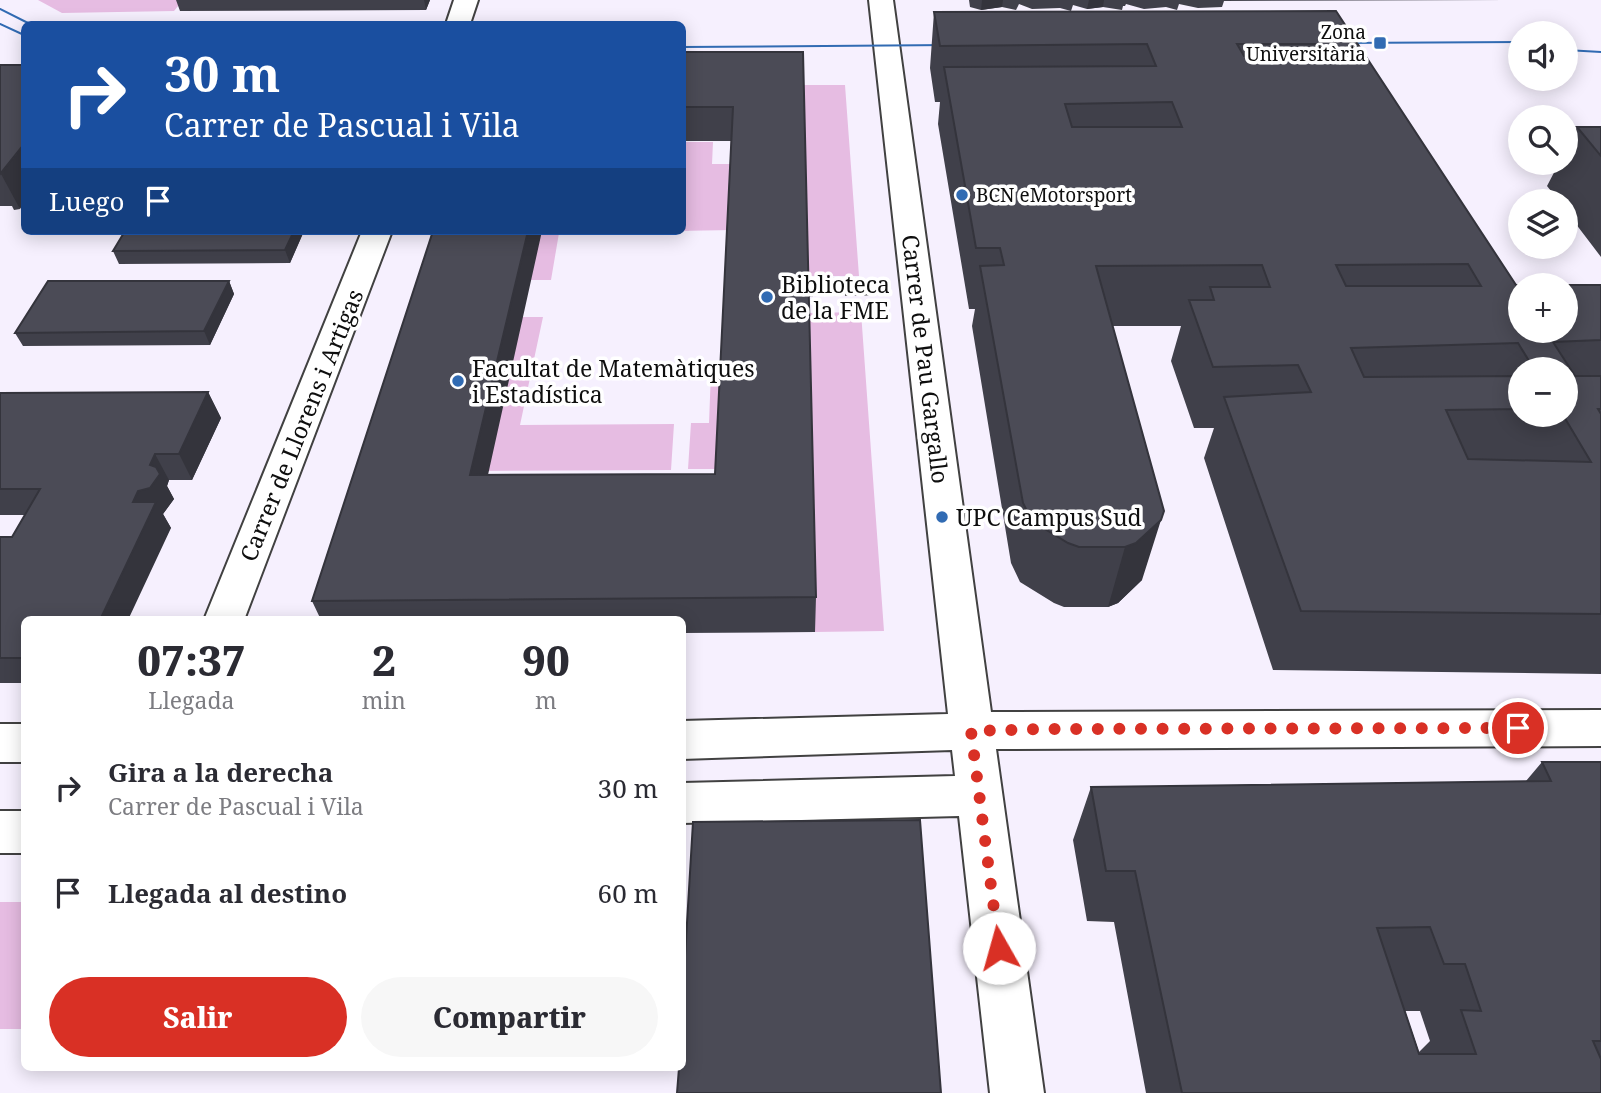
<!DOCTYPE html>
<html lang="es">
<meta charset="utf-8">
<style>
:root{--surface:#fff;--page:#f7f7f7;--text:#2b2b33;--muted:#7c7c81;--accent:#d93025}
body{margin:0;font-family:"Noto Serif",serif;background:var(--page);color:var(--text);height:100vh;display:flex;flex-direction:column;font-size:26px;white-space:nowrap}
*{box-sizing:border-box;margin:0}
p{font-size:23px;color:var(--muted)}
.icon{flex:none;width:38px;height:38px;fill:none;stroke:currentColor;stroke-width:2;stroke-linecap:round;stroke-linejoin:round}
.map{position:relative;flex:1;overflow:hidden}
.side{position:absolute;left:21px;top:616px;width:665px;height:455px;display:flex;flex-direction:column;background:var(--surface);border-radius:10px;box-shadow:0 4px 18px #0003}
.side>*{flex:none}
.guide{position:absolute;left:21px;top:21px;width:665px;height:214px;border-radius:10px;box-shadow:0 4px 18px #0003;background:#1a4fa0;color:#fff;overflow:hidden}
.controls{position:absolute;left:1508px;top:21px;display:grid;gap:14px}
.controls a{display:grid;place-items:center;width:70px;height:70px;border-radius:50%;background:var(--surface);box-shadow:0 4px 18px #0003;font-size:35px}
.pin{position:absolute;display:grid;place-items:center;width:60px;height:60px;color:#fff;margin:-30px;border:4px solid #fff;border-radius:50%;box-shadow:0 2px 7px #0007}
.me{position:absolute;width:77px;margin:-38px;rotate:353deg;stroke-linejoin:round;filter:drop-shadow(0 0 5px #0008)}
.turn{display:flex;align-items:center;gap:24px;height:147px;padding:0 28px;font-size:32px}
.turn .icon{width:91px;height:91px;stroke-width:2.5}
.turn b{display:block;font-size:49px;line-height:60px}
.then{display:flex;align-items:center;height:66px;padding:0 28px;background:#0003;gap:14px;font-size:26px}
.eta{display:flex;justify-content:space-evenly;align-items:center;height:119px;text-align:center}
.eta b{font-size:42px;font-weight:800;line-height:49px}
.action{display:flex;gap:14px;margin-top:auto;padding:14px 28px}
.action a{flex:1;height:80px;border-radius:42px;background:var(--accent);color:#fff;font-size:28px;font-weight:800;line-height:80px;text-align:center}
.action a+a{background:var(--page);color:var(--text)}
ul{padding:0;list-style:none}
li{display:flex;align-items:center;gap:21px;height:105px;padding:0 28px}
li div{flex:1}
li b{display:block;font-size:26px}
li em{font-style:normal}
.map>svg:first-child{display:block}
.green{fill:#e6bce2}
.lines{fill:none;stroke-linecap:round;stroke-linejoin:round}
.street-casing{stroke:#414141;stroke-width:4}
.path{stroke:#303030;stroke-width:4.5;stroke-dasharray:6 3.5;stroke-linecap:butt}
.street{fill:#fff;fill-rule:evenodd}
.tram{stroke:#316bb3;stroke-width:2}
.wall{fill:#40404a;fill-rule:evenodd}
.shaded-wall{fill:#34343c}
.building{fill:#4b4b56;stroke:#34343c;stroke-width:2;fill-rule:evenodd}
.route{stroke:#d93025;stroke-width:12;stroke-dasharray:0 21.6}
.poi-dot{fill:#316bb3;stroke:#fff;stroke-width:2.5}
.labels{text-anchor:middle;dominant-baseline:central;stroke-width:7;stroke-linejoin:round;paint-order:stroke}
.far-poi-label{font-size:19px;fill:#0e0e0e;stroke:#fff;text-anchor:end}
.poi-label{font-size:23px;fill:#0e0e0e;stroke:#fff;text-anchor:start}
.street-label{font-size:23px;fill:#0e0e0e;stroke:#fff}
</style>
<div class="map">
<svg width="1601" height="1093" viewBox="0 0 1601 1093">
<rect width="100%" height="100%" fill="#f6f0fe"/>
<!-- green -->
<path class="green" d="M 38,0 L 183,0 L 174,11 L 62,13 Z
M 803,85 L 845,85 L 859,276 L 807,276 Z
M 683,142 L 713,142 L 712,164 L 736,164 L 733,230 L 559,233 L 551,280 L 524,280 L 535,231 L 682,231 Z
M 861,312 L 884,631 L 815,632 L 808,313 Z
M 514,317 L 543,317 L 520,425 L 674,424 L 671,470 L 478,471 Z
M 711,371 L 726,371 L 722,469 L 688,469 L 691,423 L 709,423 Z
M 0,902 L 24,902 L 24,1029 L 0,1029 Z"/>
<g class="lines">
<defs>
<path id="street" d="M 454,0 L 478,0 L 470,24 L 446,24 Z
M 869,0 L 893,0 L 991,712 L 1601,710 L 1601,746 L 996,749 L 1044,1093 L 990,1093 L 959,816 L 682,823 L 682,783 L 955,776 L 952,750 L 682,759 L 682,721 L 948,714 Z
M 362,231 L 392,231 L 244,620 L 204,620 Z
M 0,724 L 24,724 L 24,762 L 0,762 Z
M 0,811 L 24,811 L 24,853 L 0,853 Z"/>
</defs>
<!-- street casing -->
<use href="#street" class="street-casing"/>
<!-- path -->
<path class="path" d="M 807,294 L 873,293"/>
<!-- street -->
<use href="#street" class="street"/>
<!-- tram -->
<path class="tram" d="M 0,9 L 30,24
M 0,24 L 24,35
M 1339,43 L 1521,42
M 682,47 L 950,45
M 1566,50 L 1601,52"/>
</g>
<!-- wall -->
<path class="wall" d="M 176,0 L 430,0 L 426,10 L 180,11 Z
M 969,0 L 1507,0 L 1224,1 L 1222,7 L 1198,8 L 1179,4 L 1177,10 L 1166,7 L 1144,9 L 1126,4 L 1125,6 L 1123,6 L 1122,10 L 1103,7 L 1087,9 L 1073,5 L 1071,11 L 1060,8 L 1032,9 L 1019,4 L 1016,10 L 1002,7 L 981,10 L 970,7 Z
M 1336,11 L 1516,285 L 1601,285 L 1601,674 L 1273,670 L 1204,458 L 1214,428 L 1194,428 L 1171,361 L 1181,326 L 1113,326 L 1142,580 L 1118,603 L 1108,607 L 1064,607 L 1054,603 L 1020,582 L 1011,563 L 972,326 L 975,309 L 969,309 L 938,124 L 940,102 L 935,102 L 930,68 L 934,12 ZM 1521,369 L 1566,369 L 1566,415 L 1521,415 Z
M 682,52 L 803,52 L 816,597 L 815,632 L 682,633 L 682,620 L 321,620 L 312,601 L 488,475 L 715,474 L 731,141 L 682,141 Z
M 0,65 L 20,209 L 14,210 L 12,206 L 0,206 Z
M 1577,127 L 1601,127 L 1601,257 L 1566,211 L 1566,201 L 1559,201 L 1547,186 L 1559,163 L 1566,163 L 1566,148 Z
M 125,231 L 304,231 L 290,263 L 119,264 L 113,251 Z
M 229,281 L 234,294 L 210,345 L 23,346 L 15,333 Z
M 208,392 L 221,418 L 192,480 L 169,480 L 167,486 L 174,499 L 163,514 L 171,528 L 24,620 L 24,683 L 0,683 L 0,537 L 12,537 L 25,515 L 0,515 L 0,393 Z
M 1542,762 L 1601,762 L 1601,1093 L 1146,1093 L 1114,922 L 1087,921 L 1073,840 L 1091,787 L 1526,781 ZM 1405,1011 L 1420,1011 L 1430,1041 L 1419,1052 Z"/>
<!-- shaded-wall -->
<path class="shaded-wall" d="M 424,0 L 430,0 L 426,10 Z
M 982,0 L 1003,0 L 1002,7 L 981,10 Z
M 1089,0 L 1104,0 L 1103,7 L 1087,9 Z
M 24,144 L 24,203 L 20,209 L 1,174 Z
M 294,231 L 304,231 L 290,263 L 285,250 Z
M 528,231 L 542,231 L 480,511 L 470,475 Z
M 229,281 L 234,294 L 210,345 L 204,331 Z
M 208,392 L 221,418 L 192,480 L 179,454 Z
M 155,454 L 169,480 L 167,486 L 174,499 L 163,514 L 171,528 L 128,620 L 100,620 L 133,502 Z
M 1161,520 L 1142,580 L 1118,603 L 1108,607 L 1125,547 Z"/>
<!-- building -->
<path class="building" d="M 1336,11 L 1516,285 L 1521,285 L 1521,331 L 1566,331 L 1566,285 L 1526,285 L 1601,285 L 1601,340 L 1553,342 L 1575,376 L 1601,376 L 1601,409 L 1598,409 L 1601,414 L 1601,614 L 1301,611 L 1224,397 L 1311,392 L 1298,365 L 1213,367 L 1189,300 L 1214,300 L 1210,287 L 1270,287 L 1262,265 L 1096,266 L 1164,511 L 1161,520 L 1136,543 L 1125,547 L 1079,547 L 1068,543 L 1032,521 L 1023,503 L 980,266 L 1004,265 L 1000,248 L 976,248 L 944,67 L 1156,66 L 1147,44 L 940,46 L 934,12 ZM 1237,44 L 1319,44 L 1326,55 L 1244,56 ZM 1172,102 L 1182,127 L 1072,127 L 1065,104 ZM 1468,264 L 1481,286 L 1346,286 L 1336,265 ZM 1518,343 L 1534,369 L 1566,369 L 1566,415 L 1563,415 L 1591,462 L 1468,459 L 1446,410 L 1521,409 L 1521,376 L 1364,377 L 1351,348 Z
M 682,52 L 803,52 L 816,597 L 312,601 L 433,231 L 528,231 L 470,475 L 715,474 L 733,107 L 682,107 Z
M 0,65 L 24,65 L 24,144 L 0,174 Z
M 1577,127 L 1601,127 L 1601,156 Z
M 125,231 L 294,231 L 285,250 L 113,251 Z
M 48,281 L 229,281 L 204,331 L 15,333 Z
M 208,392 L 179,454 L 155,454 L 150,465 L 156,467 L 160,474 L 150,488 L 138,491 L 133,502 L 156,502 L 100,620 L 24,620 L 24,658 L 0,658 L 0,537 L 12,537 L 40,489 L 0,489 L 0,393 Z
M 1542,762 L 1601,762 L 1601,1041 L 1593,1041 L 1601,1059 L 1601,1093 L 1182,1093 L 1135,871 L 1106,871 L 1091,787 L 1551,781 ZM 1430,927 L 1444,964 L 1465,964 L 1481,1011 L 1461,1010 L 1476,1054 L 1419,1054 L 1377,928 Z
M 920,820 L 941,1093 L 677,1093 L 679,1068 L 682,1068 L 682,1007 L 693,822 Z"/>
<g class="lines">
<!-- route -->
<path class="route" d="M 999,948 L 971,731 L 1046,729 L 1518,728"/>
</g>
<!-- markers -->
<g class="poi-dot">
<rect x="1373" y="36" width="14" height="14" rx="3.5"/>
<circle cx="962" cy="195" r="7"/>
<circle cx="767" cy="297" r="7"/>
<circle cx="458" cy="381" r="7"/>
<circle cx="942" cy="517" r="7"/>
</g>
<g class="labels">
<!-- far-poi labels -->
<g class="far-poi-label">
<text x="1366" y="32">Zona<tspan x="1366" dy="22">Universitària</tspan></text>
<text x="976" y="195" text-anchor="start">BCN eMotorsport</text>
</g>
<!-- poi labels -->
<g class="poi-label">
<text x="781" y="284">Biblioteca<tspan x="781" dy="26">de la FME</tspan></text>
<text x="472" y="368">Facultat de Matemàtiques<tspan x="472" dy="26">i Estadística</tspan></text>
<text x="956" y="517">UPC Campus Sud</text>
</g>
<!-- street labels -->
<g class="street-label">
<text transform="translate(926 359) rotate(83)">Carrer de Pau Gargallo</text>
<text transform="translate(301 425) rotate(-68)">Carrer de Llorens i Artigas</text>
</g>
</g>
</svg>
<div class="controls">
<a><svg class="icon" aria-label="sound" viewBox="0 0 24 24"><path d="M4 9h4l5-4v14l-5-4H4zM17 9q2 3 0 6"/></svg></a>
<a><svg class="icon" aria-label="search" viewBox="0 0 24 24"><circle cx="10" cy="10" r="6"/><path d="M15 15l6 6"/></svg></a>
<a><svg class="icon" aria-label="layers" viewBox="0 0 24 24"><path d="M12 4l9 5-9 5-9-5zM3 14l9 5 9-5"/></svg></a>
<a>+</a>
<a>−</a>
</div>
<div class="pin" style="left:1518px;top:728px;background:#d93025"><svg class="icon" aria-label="arrive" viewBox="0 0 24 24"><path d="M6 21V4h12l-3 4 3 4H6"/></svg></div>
<svg class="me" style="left:999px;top:948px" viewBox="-20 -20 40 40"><circle r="19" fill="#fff"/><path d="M0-13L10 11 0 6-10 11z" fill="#d93025"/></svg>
<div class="guide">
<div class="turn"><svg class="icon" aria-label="right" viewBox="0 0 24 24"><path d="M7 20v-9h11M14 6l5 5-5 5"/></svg><div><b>30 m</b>Carrer de Pascual i Vila</div></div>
<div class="then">Luego<svg class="icon" aria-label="arrive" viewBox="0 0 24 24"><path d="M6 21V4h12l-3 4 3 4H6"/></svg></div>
</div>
<section class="side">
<div class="eta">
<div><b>07:37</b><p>Llegada</p></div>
<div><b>2</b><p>min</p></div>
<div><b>90</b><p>m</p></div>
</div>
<ul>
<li><svg class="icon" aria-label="right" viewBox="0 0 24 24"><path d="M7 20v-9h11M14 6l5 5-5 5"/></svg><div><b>Gira a la derecha</b><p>Carrer de Pascual i Vila</p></div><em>30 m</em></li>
<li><svg class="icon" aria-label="arrive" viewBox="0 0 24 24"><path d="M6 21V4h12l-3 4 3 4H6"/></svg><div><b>Llegada al destino</b></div><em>60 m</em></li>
</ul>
<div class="action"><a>Salir</a><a>Compartir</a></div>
</section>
</div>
